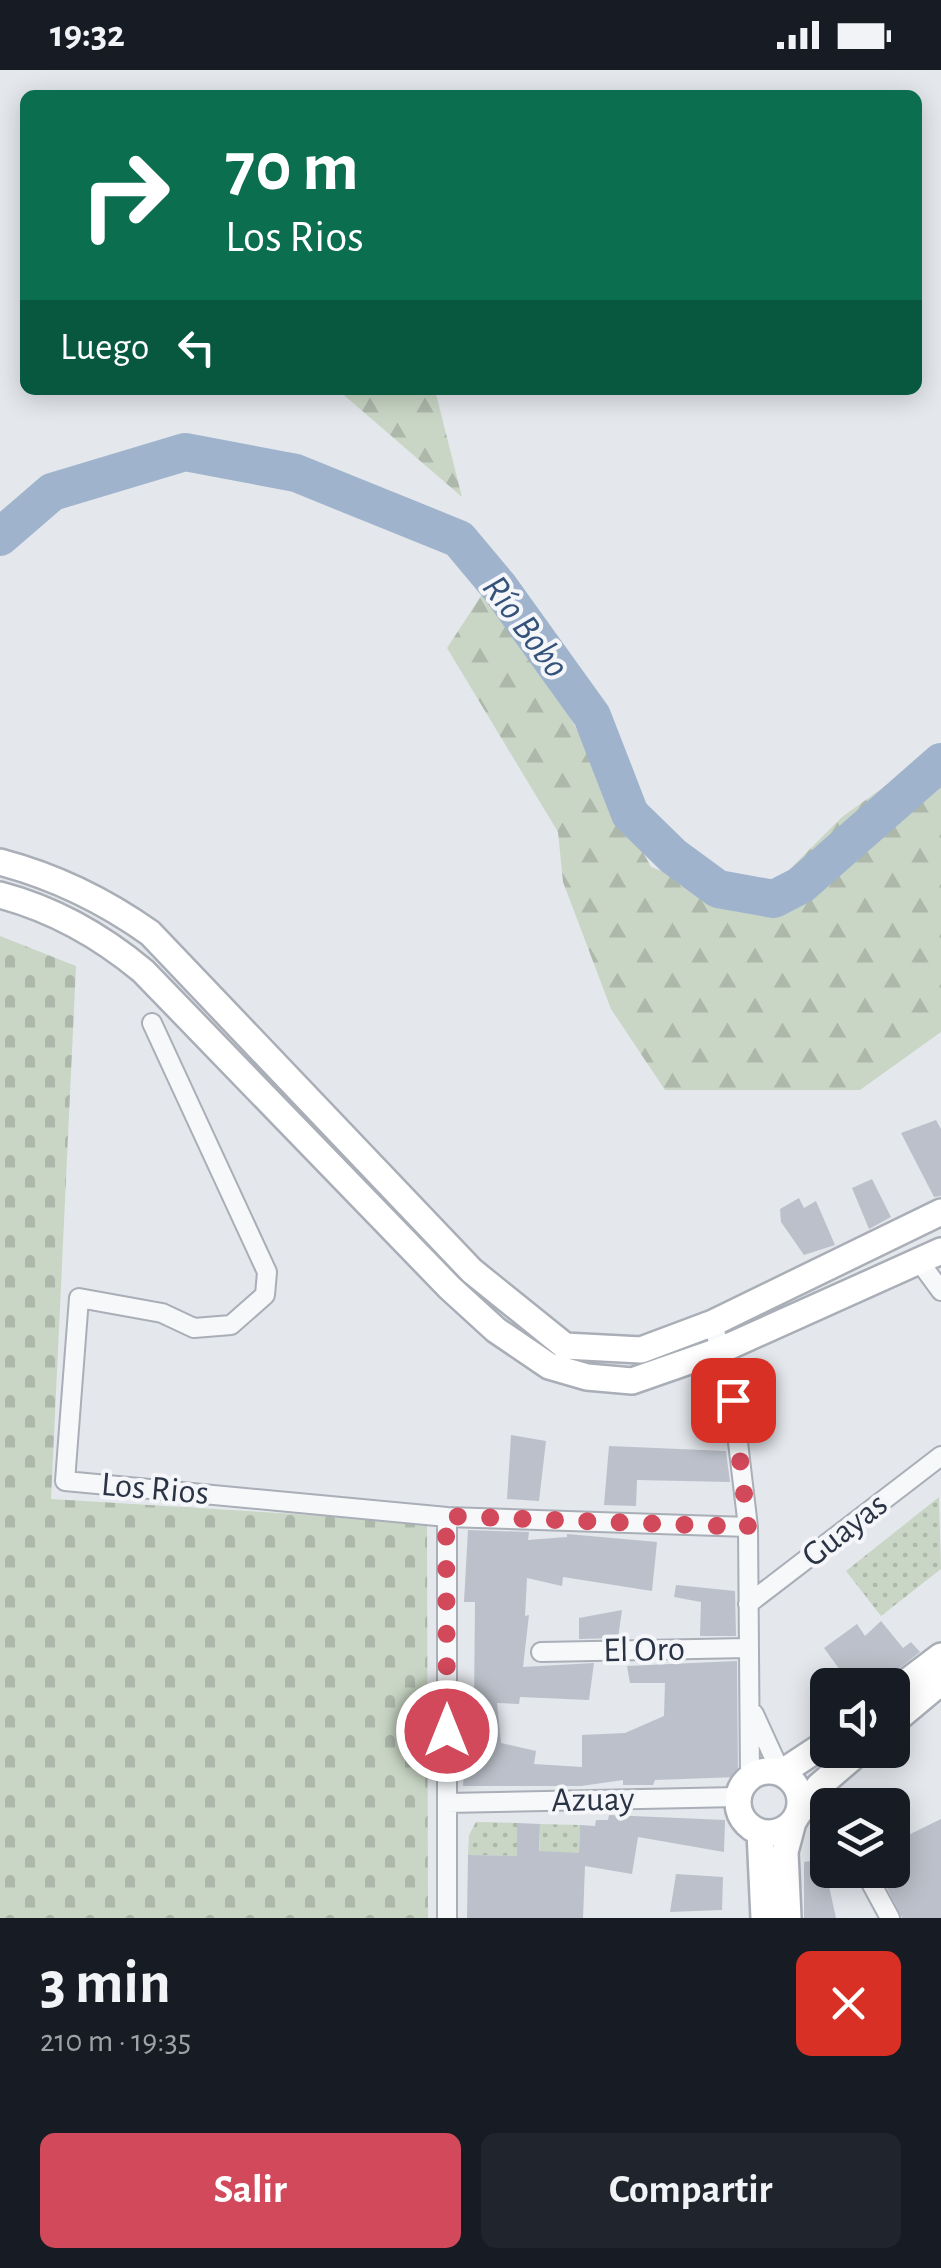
<!DOCTYPE html>
<html lang="es">
<meta charset="utf-8">
<style>
:root{--surface:#171b24;--page:#20242c;--text:#f1f3f6;--muted:#9ea1a6;--accent:#d1495b}
body{margin:0;font-family:"Alegreya Sans",sans-serif;background:var(--page);color:var(--text);height:100vh;display:flex;flex-direction:column;font-size:38px;white-space:nowrap}
*{box-sizing:border-box;margin:0}
p{font-size:32px;color:var(--muted)}
.icon{flex:none;width:55px;height:55px;fill:none;stroke:currentColor;stroke-width:2;stroke-linecap:round;stroke-linejoin:round}
.map{position:relative;height:1848px;overflow:hidden}
.panel{display:flex;flex-direction:column;background:var(--surface);flex:1}
.panel>*{flex:none}
.top-card{position:absolute;left:20px;top:20px;width:902px;height:305px;border-radius:15px;box-shadow:0 5px 25px #0003;background:#0b6e4f;color:#fff;overflow:hidden}
.tools{position:absolute;left:810px;top:1598px;display:grid;gap:20px}
.tools a{display:grid;place-items:center;width:100px;height:100px;border-radius:15px;background:var(--surface);box-shadow:0 5px 25px #0003;font-size:50px}
.pin{position:absolute;display:grid;place-items:center;width:85px;height:85px;color:#fff;margin:-42px;border-radius:20px;box-shadow:0 5px 15px #0006}
.me{position:absolute;width:110px;margin:-55px;rotate:0deg;stroke-linejoin:round;filter:drop-shadow(0 0 8px #0008)}
.turn{display:flex;align-items:center;gap:35px;height:210px;padding:0 40px;font-size:45px}
.turn .icon{width:130px;height:130px;stroke-width:2.5}
.turn b{display:block;font-size:70px;line-height:85px}
.then{display:flex;align-items:center;height:95px;padding:0 40px;background:#0003;gap:20px;font-size:38px}
.round{display:grid;place-items:center;flex:none;width:105px;height:105px;border-radius:15px;background:var(--page)}
.summary{display:flex;align-items:center;justify-content:space-between;height:170px;padding:0 40px}
h1{font-size:60px;font-weight:700;line-height:75px}
.cta{display:flex;gap:20px;margin-top:auto;padding:20px 40px}
.cta a{flex:1;height:115px;border-radius:15px;background:var(--accent);color:#fff;font-size:40px;font-weight:700;line-height:115px;text-align:center}
.cta a+a{background:var(--page);color:var(--text)}
.status{display:flex;justify-content:space-between;align-items:center;height:70px;padding:0 50px;background:var(--surface);direction:ltr}
.status svg{height:28px;fill:currentColor}
.map>svg:first-child{display:block}
.grass{fill:url(#grass-dots)}
.forest{fill:url(#forest-firs)}
.cemetery{fill:url(#cemetery-stones)}
.lines{fill:none;stroke-linecap:round;stroke-linejoin:round}
.river{stroke:#9fb4cc;stroke-width:38}
.building{fill:#bbc0ca}
.street-casing{stroke:#a9aeb7;stroke-width:22}
.secondary-casing{stroke:#a9aeb7;stroke-width:30}
.street{stroke:#f7f8fa;stroke-width:18}
.secondary{stroke:#fff;stroke-width:25}
.route{stroke:#d1495b;stroke-width:18;stroke-dasharray:0 32.4}
.labels{text-anchor:middle;dominant-baseline:central;stroke-width:8;stroke-linejoin:round;paint-order:stroke}
.street-label{font-size:35px;fill:#2b3445;stroke:#f4f6f9}
.water-label{font-size:38px;font-style:italic;fill:#34527a;stroke:#f4f6f9}
</style>
<div class="status"><b>19:32</b><svg viewBox="0 0 49 12"><path d="M0 12V9h3v3zM5 12V6h3v6zM10 12V3h3v9zM15 12V0h3v12zM26 1h20v11H26zM47 4h2v5h-2z"/></svg></div>
<div class="map">
<svg width="941" height="1848" viewBox="0 0 941 1848">
<defs>
<pattern id="grass-dots" width="8" height="8" patternUnits="userSpaceOnUse" patternTransform="scale(2.5)"><rect width="8" height="8" fill="#c9d6c5"/><path d="M2 2h.1M6 6h.1" fill="none" stroke="#adb8ab" stroke-width="1.8" stroke-linecap="round"/></pattern>
<pattern id="forest-firs" width="22" height="20" patternUnits="userSpaceOnUse" patternTransform="scale(2.5)"><rect width="22" height="20" fill="#c9d6c5"/><path d="M5 1l3.5 6h-7zM16 11l3.5 6h-7z" fill="#adb8ab"/></pattern>
<pattern id="cemetery-stones" width="16" height="16" patternUnits="userSpaceOnUse" patternTransform="scale(2.5)"><rect width="16" height="16" fill="#c9d6c5"/><path d="M2 7V4a2 2 0 0 1 4 0v3zM10 15v-3a2 2 0 0 1 4 0v3z" fill="#adb8ab"/></pattern>
</defs>
<rect width="100%" height="100%" fill="#e4e7ec"/>
<!-- grass -->
<path class="grass" d="M 939,1427 L 941,1499 L 881,1546 L 846,1501 Z
M 476,1752 L 517,1753 L 517,1786 L 468,1785 L 469,1765 Z
M 540,1754 L 580,1755 L 579,1783 L 539,1794 Z"/>
<!-- forest -->
<path class="forest" d="M 338,320 L 435,320 L 462,427 Z
M 494,506 L 651,797 L 754,835 L 842,747 L 941,676 L 941,962 L 860,1020 L 665,1020 L 611,939 L 563,812 L 558,762 L 447,578 Z"/>
<!-- cemetery -->
<path class="cemetery" d="M 0,866 L 76,896 L 51,1429 L 427,1452 L 428,1848 L 0,1848 Z"/>
<g class="lines">
<!-- river -->
<path class="river" d="M 0,467 L 52,422 L 185,382 L 296,403 L 459,469 L 500,518 L 592,646 L 630,744 L 673,786 L 718,819 L 774,829 L 801,815 L 941,692"/>
</g>
<!-- building -->
<path class="building" d="M 936,1050 L 941,1059 L 941,1126 L 934,1127 L 901,1063 Z
M 872,1109 L 891,1147 L 869,1159 L 852,1118 Z
M 799,1128 L 804,1138 L 816,1131 L 835,1175 L 804,1185 L 781,1152 L 780,1139 Z
M 511,1365 L 546,1371 L 539,1431 L 507,1429 Z
M 609,1376 L 726,1381 L 730,1412 L 637,1410 L 636,1436 L 604,1435 Z
M 468,1460 L 529,1462 L 528,1470 L 567,1467 L 567,1464 L 657,1472 L 652,1521 L 563,1507 L 562,1516 L 527,1508 L 525,1546 L 529,1545 L 523,1597 L 594,1593 L 589,1630 L 520,1627 L 519,1634 L 497,1633 L 501,1673 L 536,1681 L 534,1694 L 582,1697 L 582,1665 L 625,1663 L 664,1646 L 665,1613 L 630,1613 L 627,1596 L 737,1591 L 738,1707 L 655,1710 L 653,1715 L 623,1715 L 623,1710 L 581,1716 L 463,1716 L 469,1638 L 474,1638 L 475,1532 L 464,1532 Z
M 676,1515 L 735,1521 L 736,1566 L 700,1566 L 701,1532 L 674,1527 Z
M 622,1540 L 618,1568 L 579,1569 L 579,1548 Z
M 881,1551 L 903,1578 L 911,1572 L 920,1582 L 878,1615 L 851,1615 L 824,1578 L 857,1554 L 865,1566 Z
M 609,1745 L 725,1750 L 724,1782 L 638,1767 L 632,1804 L 585,1796 L 583,1848 L 467,1848 L 468,1785 L 517,1786 L 517,1753 L 540,1754 L 539,1781 L 579,1783 L 580,1755 L 595,1756 L 596,1750 L 608,1750 Z
M 941,1749 L 941,1848 L 902,1848 L 878,1800 L 905,1800 L 892,1773 Z
M 823,1789 L 836,1848 L 804,1848 L 804,1792 Z
M 676,1804 L 723,1807 L 722,1840 L 670,1842 Z"/>
<g class="lines">
<defs>
<path id="street" d="M 152,953 L 267,1202 L 265,1225 L 231,1255 L 194,1258 L 162,1243 L 79,1228 L 65,1411 L 447,1447 L 748,1457
M 919,1191 L 941,1221
M 713,1253 L 733,1330 L 748,1457 L 750,1707
M 447,1447 L 447,1848
M 748,1534 L 941,1386
M 541,1582 L 747,1578
M 754,1644 L 781,1703
M 447,1733 L 738,1727
M 864,1800 L 890,1848"/>
<path id="secondary" d="M 0,792 C 53,806 105,831 150,863 L 472,1201 L 565,1276 L 641,1280 L 713,1253 L 941,1142
M 0,825 C 53,839 101,866 143,901 L 450,1218 L 496,1260 L 549,1296 L 587,1307 L 632,1311 L 721,1280 L 941,1181
M 892,1623 L 941,1586
M 892,1653 L 941,1612
M738 1732a31 31 0 1 1 62 0a31 31 0 1 1-62 0Z
M 781,1703 L 828,1672
M 798,1744 L 819,1716 L 861,1680
M 760,1762 L 764,1848
M 788,1848 L 785,1782 L 793,1752"/>
</defs>
<!-- street casing -->
<use href="#street" class="street-casing"/>
<!-- secondary casing -->
<use href="#secondary" class="secondary-casing"/>
<!-- street -->
<use href="#street" class="street"/>
<!-- secondary -->
<use href="#secondary" class="secondary"/>
</g>
<g class="lines">
<!-- route -->
<path class="route" d="M 447,1661 L 446,1446 L 748,1457 L 733,1330"/>
</g>
<g class="labels">
<!-- street labels -->
<g class="street-label">
<text transform="translate(155 1419) rotate(5)">Los Rios</text>
<text transform="translate(845 1460) rotate(-38)">Guayas</text>
<text transform="translate(644 1580) rotate(-1)">El Oro</text>
<text transform="translate(593 1730) rotate(-1)">Azuay</text>
</g>
<!-- water labels -->
<g class="water-label">
<text transform="translate(525 557) rotate(53)">Río Bobo</text>
</g>
</g>
</svg>
<div class="tools">
<a><svg class="icon" aria-label="sound" viewBox="0 0 24 24"><path d="M4 9h4l5-4v14l-5-4H4zM17 9q2 3 0 6"/></svg></a>
<a><svg class="icon" aria-label="layers" viewBox="0 0 24 24"><path d="M12 4l9 5-9 5-9-5zM3 14l9 5 9-5"/></svg></a>
</div>
<div class="pin" style="left:733px;top:1330px;background:#d93025"><svg class="icon" aria-label="arrive" viewBox="0 0 24 24"><path d="M6 21V4h12l-3 4 3 4H6"/></svg></div>
<svg class="me" style="left:447px;top:1661px" viewBox="-20 -20 40 40"><circle r="17" fill="#d1495b" stroke="#fff" stroke-width="3"/><path d="M0-11L8 9 0 5-8 9z" fill="#fff"/></svg>
<div class="top-card">
<div class="turn"><svg class="icon" aria-label="right" viewBox="0 0 24 24"><path d="M7 20v-9h11M14 6l5 5-5 5"/></svg><div><b>70 m</b>Los Rios</div></div>
<div class="then">Luego<svg class="icon" aria-label="left" viewBox="0 0 24 24"><path d="M17 20v-9H6M10 6l-5 5 5 5"/></svg></div>
</div>
</div>
<section class="panel">
<div class="summary"><div><h1>3 min</h1><p>210 m · 19:35</p></div><a class="round" style="background:#d93025;color:#fff"><svg class="icon" aria-label="close" viewBox="0 0 24 24"><path d="M6 6l12 12M18 6L6 18"/></svg></a></div>
<div class="cta"><a>Salir</a><a>Compartir</a></div>
</section>
